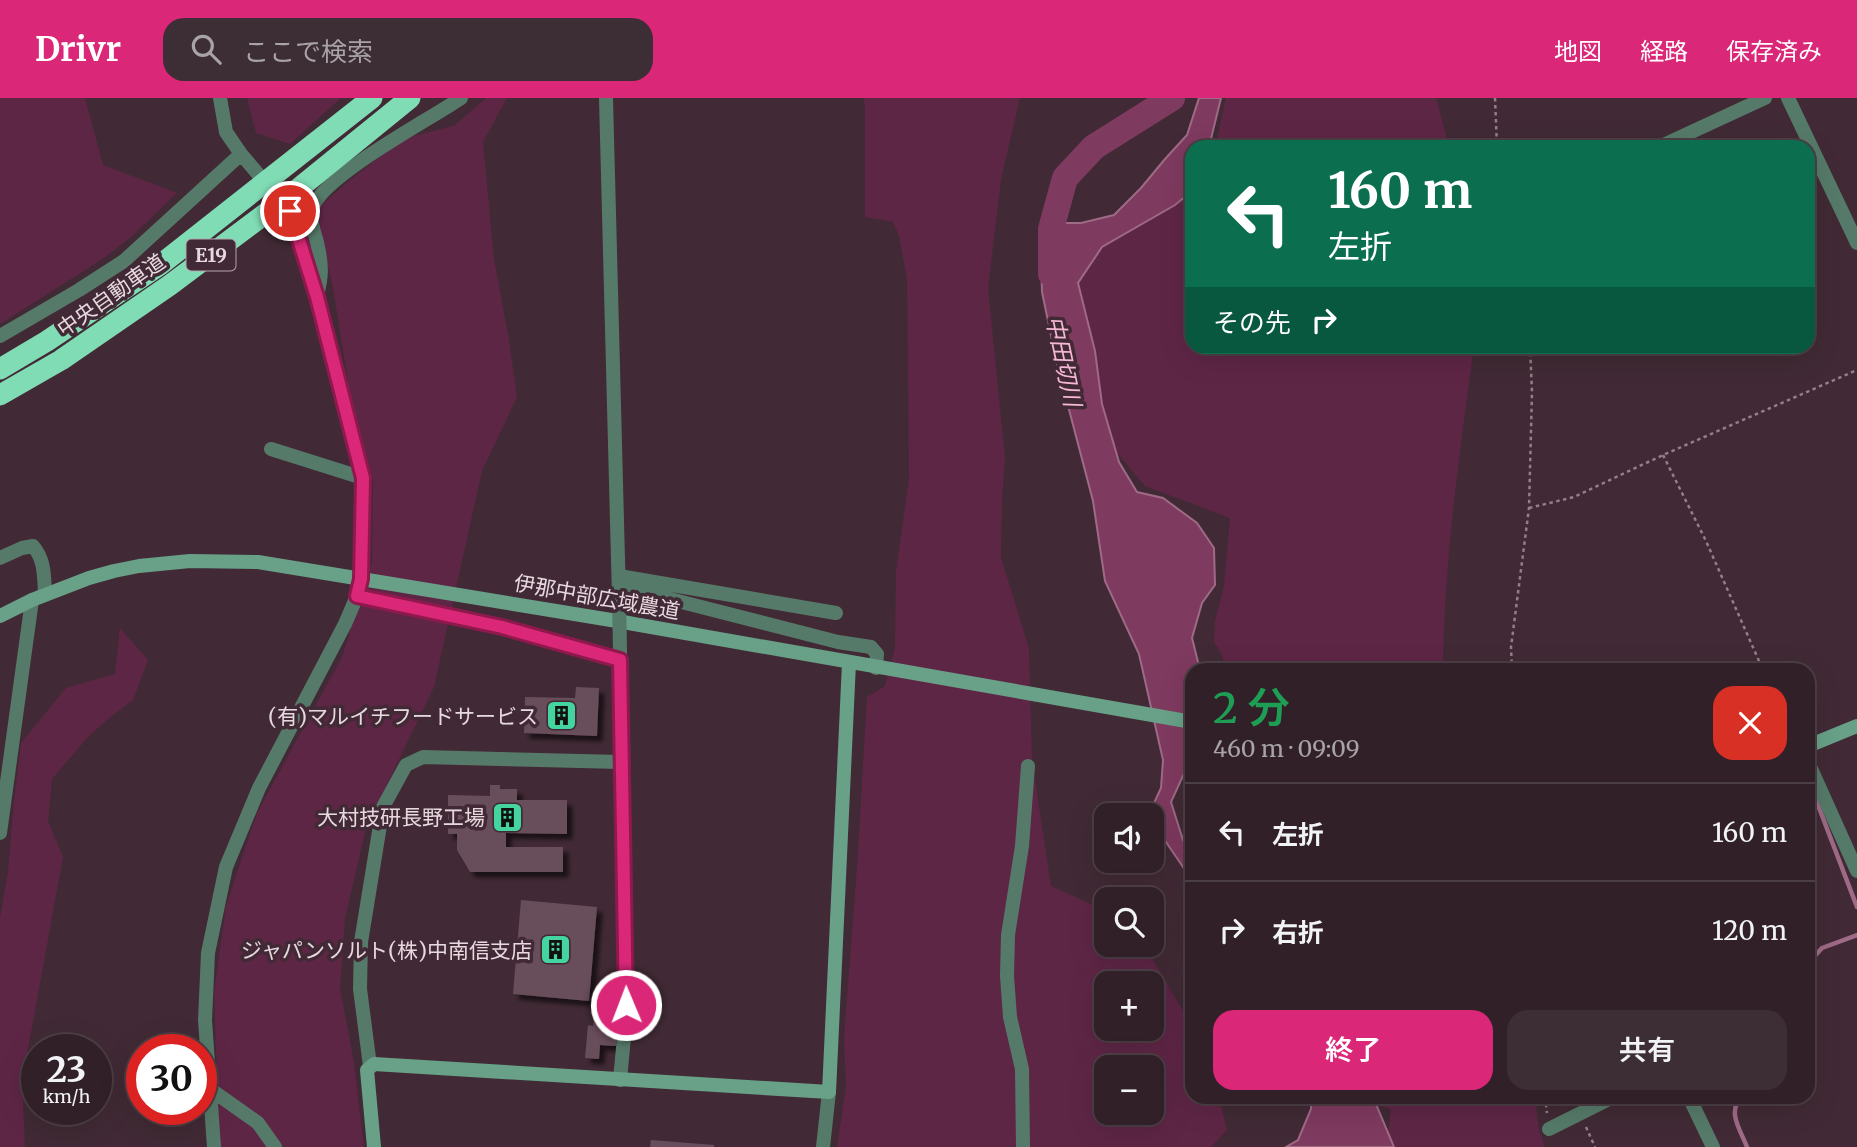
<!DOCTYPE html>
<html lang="ja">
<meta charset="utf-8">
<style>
:root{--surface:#312028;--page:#3d2d34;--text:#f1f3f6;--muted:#a8a3a8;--line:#4c3e45;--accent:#db2777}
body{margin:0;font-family:Merriweather,"Noto Sans JP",serif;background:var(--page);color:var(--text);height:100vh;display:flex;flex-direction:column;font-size:26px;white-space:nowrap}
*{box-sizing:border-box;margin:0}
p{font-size:23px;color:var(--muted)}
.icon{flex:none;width:38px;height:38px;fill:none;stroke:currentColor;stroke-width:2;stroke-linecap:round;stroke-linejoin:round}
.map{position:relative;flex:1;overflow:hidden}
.side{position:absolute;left:1185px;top:565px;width:630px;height:441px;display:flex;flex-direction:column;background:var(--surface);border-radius:21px;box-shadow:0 7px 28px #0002,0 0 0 2px var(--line)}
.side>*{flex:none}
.hud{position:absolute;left:1185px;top:42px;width:630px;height:214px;border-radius:21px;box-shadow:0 7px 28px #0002,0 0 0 2px var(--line);background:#0b6e4f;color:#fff;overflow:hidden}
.fabs{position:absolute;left:1094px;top:705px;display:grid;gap:14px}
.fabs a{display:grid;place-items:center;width:70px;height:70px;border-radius:14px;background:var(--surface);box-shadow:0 7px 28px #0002,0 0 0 2px var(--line);font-size:35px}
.speed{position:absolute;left:21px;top:936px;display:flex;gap:14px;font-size:35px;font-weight:700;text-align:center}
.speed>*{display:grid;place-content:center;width:91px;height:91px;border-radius:50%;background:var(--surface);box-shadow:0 7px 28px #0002,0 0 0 2px var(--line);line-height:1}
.speed small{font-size:18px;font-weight:400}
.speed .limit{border:10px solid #d22;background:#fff;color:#111}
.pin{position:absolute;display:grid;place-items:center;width:60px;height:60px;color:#fff;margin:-30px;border:4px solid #fff;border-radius:50%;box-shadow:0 2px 7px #0007}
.me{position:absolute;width:77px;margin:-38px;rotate:359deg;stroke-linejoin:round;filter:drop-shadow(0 0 5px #0008)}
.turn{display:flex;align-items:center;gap:24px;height:147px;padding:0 28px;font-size:32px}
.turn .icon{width:91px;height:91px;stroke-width:2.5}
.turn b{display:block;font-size:49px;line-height:60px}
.then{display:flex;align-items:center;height:66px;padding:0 28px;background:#0003;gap:14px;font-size:26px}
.round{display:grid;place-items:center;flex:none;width:74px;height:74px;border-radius:21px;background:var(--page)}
.headline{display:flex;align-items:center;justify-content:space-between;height:119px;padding:0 28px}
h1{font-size:42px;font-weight:600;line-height:52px;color:#1e9e55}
.button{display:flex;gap:14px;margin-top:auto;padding:14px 28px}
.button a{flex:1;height:80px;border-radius:21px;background:var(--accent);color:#fff;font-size:28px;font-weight:600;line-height:80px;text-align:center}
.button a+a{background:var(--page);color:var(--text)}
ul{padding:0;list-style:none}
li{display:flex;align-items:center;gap:21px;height:98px;padding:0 28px;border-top:2px solid var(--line)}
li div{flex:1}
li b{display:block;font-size:26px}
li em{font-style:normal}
header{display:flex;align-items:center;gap:42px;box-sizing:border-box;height:98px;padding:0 35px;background:var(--accent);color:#fff}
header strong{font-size:33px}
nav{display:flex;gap:38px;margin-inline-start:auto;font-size:24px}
.search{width:490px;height:63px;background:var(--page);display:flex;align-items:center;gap:18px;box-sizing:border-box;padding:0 24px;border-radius:21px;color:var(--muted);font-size:26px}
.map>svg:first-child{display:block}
.green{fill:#5e2645;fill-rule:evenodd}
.water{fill:#7f3a5f;stroke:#9e6a86;stroke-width:2}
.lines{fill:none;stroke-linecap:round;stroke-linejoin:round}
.stream{stroke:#9e6a86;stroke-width:4.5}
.river{stroke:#7f3a5f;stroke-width:26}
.building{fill:#674e5a;filter:url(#shadow)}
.path{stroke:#927f88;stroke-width:2.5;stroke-dasharray:3.5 3.5;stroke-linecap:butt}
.street{stroke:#567a69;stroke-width:14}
.secondary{stroke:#68a188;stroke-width:14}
.highway{stroke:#80dcb5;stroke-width:21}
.street-bridge{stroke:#567a69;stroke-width:14}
.route-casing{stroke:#8e194d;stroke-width:18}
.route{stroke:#db2777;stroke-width:12}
.labels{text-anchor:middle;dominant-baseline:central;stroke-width:7;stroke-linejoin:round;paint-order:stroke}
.shield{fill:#412a35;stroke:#b6a4ad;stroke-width:2}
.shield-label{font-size:19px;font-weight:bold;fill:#e8d9e0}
.street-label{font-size:21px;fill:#e8d9e0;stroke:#412a35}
.poi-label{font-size:21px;fill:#e8d9e0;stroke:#412a35;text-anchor:end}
.water-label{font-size:23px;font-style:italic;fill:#f6b7d6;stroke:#412a35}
</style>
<header>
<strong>Drivr</strong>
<div class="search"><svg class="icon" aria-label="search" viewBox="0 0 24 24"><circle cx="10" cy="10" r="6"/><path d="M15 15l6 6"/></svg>ここで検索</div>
<nav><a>地図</a><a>経路</a><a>保存済み</a></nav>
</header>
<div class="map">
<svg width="1857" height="1049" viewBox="0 0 1857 1049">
<defs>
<filter id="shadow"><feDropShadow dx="5.5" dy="5.5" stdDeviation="2" flood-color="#0009"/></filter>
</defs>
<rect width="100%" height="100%" fill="#412a35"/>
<!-- green -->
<path class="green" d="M 0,0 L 85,0 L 103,67 L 177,95 L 131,139 L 104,160 L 0,226 Z
M 247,0 L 341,0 L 290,46 L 256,35 Z
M 486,0 L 507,0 L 483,44 L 494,161 L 509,242 L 517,299 L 482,373 L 434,589 L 366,730 L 345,821 L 340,890 L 354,965 L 364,1049 L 220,1049 L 218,1021 L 214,894 L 226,808 L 257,715 L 342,559 L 372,464 L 373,382 L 350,296 L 332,184 L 313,114 L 355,78 L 404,40 L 454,28 Z
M 863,0 L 1020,0 L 1001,81 L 988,191 L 1005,360 L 1002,402 L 1001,459 L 1029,551 L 1032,663 L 1051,788 L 1106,813 L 1106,847 L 1144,847 L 1192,928 L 1192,999 L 1219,999 L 1227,1032 L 1211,1049 L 837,1049 L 846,989 L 844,940 L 857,769 L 867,599 L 885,588 L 895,550 L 896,474 L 909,380 L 907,181 L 899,138 L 893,124 L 865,119 L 865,8 ZM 1106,886 L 1152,886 L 1152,931 L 1106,931 ZM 1106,970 L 1152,970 L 1152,1015 L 1106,1015 Z
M 1226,0 L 1436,0 L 1449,49 L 1215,49 Z
M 1192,76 L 1192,248 L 1474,249 C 1459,356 1444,464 1443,572 L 1227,572 L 1221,555 L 1214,544 L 1215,523 L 1224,488 L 1230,420 L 1145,388 L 1098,332 L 1068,181 L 1094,133 Z
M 120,530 L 148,562 L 133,602 L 109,620 L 88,639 L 52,681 L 48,723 L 63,759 L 22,984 L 25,1049 L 0,1049 L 0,820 L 8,774 L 14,702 L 21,645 L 66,590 L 115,576 Z
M 1361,999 L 1535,999 L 1539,1032 L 1545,1049 L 1386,1049 L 1391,1011 L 1362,1003 Z"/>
<!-- water -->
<path class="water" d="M 1199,0 L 1221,0 L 1209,49 L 1192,49 L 1192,93 L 1175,107 L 1102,149 L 1078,185 L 1095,253 L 1102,306 L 1119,364 L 1137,394 L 1163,400 L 1197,425 L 1214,450 L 1215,487 L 1202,505 L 1192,540 L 1200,572 L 1192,572 L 1192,658 L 1171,704 L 1183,742 L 1192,757 L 1192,787 L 1185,772 L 1164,741 L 1153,707 L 1161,690 L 1163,662 L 1139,556 L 1105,483 L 1093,403 L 1056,262 L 1042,194 L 1041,157 L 1062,125 L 1081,125 L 1114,117 L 1141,90 L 1165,61 L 1187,37 Z
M 1311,999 L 1373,999 L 1394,1049 L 1286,1049 L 1298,1042 L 1311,1011 Z"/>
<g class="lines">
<!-- stream -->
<path class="stream" d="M 1808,681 L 1857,809
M 1808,863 L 1813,860 L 1822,850 L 1857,837
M 1742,999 C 1726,1013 1741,1033 1747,1049"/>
<!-- river -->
<path class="river" d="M 1051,176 L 1051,131 L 1065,80 L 1094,49 L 1172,0"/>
</g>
<!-- building -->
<path class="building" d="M 576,589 L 599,590 L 597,638 L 524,635 L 525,599 L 575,600 Z
M 490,687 L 500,687 L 500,691 L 517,691 L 517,702 L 567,702 L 567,736 L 506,735 L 506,749 L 563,749 L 563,774 L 470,774 L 457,752 L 457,736 L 448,736 L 448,697 L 490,698 Z
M 521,802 L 597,809 L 589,903 L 513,896 Z
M 594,919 L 610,920 L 609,932 L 617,932 L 616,948 L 600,947 L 599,961 L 585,960 L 588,927 L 593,928 Z
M 651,1042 L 714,1047 L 714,1049 L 650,1049 Z"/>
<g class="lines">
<!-- path -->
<path class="path" d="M 1495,0 L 1497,49
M 1663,357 L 1706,443 L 1763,572
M 1529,410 L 1574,399 L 1663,357 L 1857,272
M 1512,572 L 1511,549 L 1529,410 L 1532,294 L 1530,248
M 1545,999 L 1547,1015
M 1586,1029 L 1595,1049"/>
<!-- street -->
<path class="street" d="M 220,0 L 226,34 L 241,56 L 258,76
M 606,0 L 619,500
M 1788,0 L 1857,145
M 1659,49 L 1765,0
M 317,197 C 322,179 322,168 318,149 C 316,137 309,125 312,112 C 318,80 431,21 461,0
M 0,238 L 79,192 L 124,163 L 241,56
M 271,351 L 363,380
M 0,460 L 22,450 L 33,448 C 45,462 44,478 45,496
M 619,478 L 836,515
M 619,488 L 838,544 L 871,549 L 877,556 L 876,570
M 357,498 L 502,529 L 620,562
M 1808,664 L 1857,773
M 0,735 L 32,502
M 370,968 L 360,891 L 361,844 L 383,709 L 406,667 L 423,659 L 621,664
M 620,982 L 627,907 L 620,553
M 210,991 L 258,1025 L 275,1049
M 1689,999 L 1713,1049
M 1549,1031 L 1613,999
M 214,1049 L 205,922 L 208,855 L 226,769 L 259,690 L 345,526 L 357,498 L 361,481 L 363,380 L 317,199 L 290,113
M 823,1049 L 829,994
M 1023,1049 L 1022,971 L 1010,919 L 1007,878 L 1008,837 L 1022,748 L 1028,668"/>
<!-- secondary -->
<path class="secondary" d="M 0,518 L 32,502 L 89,480 L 114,473 L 139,468 L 190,463 L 258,464 L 617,523 L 1192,624
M 1808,648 L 1857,628
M 374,1049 L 367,972 L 374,966 L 829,994 L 849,565"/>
<!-- highway -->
<path class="highway" d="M 0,271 L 47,243 L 160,167 L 372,0
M 0,297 L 61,262 L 170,187 L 293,95 L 410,0"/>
<!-- street-bridge -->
<path class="street-bridge" d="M 619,500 L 620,553"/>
</g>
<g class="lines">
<defs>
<path id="route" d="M 290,113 L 317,199 L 363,380 L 361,481 L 357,498 L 502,529 L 620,562 L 626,907"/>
</defs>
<!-- route casing -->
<use href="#route" class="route-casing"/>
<!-- route -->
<use href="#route" class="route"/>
</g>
<!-- icons -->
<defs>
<symbol id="building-square" viewBox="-11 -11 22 22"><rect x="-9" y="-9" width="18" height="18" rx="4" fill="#43d4a0" stroke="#412a35"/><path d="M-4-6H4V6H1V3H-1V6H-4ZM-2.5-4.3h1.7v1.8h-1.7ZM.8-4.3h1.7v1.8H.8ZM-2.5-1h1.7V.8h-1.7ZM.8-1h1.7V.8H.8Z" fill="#111"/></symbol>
</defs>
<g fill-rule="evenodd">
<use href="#building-square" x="544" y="600" width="35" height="35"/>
<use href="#building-square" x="490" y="702" width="35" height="35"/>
<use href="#building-square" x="538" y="834" width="35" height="35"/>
</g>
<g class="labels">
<!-- shield labels -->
<rect class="shield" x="186.5" y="141.5" width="49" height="31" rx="5"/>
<g class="shield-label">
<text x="211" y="157">E19</text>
</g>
<!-- street labels -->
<g class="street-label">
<text transform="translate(111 197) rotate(-35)">中央自動車道</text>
<text transform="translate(597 499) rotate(10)">伊那中部広域農道</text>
</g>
<!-- poi labels -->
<g class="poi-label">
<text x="538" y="618">(有)マルイチフードサービス</text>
<text x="485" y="719">大村技研長野工場</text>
<text x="532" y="852">ジャパンソルト(株)中南信支店</text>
</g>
<!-- water labels -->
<g class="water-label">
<text transform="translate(1064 263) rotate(78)">中田切川</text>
</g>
</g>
</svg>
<div class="fabs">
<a><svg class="icon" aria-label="sound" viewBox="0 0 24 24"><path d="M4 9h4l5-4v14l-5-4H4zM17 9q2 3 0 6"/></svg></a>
<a><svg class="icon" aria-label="search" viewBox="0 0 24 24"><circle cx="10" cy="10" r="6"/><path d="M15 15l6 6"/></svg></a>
<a>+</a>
<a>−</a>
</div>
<div class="speed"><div>23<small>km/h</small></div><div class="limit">30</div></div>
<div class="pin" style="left:290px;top:113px;background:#d93025"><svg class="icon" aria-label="arrive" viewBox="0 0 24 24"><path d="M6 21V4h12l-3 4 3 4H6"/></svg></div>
<svg class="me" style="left:626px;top:907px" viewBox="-20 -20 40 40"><circle r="17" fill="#db2777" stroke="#fff" stroke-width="3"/><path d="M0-11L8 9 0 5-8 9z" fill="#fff"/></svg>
<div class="hud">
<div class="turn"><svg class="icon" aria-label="left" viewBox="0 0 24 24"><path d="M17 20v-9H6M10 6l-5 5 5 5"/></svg><div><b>160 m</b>左折</div></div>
<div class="then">その先<svg class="icon" aria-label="right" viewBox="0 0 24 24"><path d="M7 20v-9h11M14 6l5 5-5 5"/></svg></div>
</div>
<section class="side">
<div class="headline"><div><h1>2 分</h1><p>460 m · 09:09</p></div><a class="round" style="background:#d93025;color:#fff"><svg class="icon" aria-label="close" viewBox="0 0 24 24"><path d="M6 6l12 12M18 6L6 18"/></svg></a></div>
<ul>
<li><svg class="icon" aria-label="left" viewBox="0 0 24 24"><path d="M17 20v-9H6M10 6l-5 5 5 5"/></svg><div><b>左折</b></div><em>160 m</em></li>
<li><svg class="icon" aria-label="right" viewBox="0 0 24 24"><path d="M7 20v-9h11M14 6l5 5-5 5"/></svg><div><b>右折</b></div><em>120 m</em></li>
</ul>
<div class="button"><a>終了</a><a>共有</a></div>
</section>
</div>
